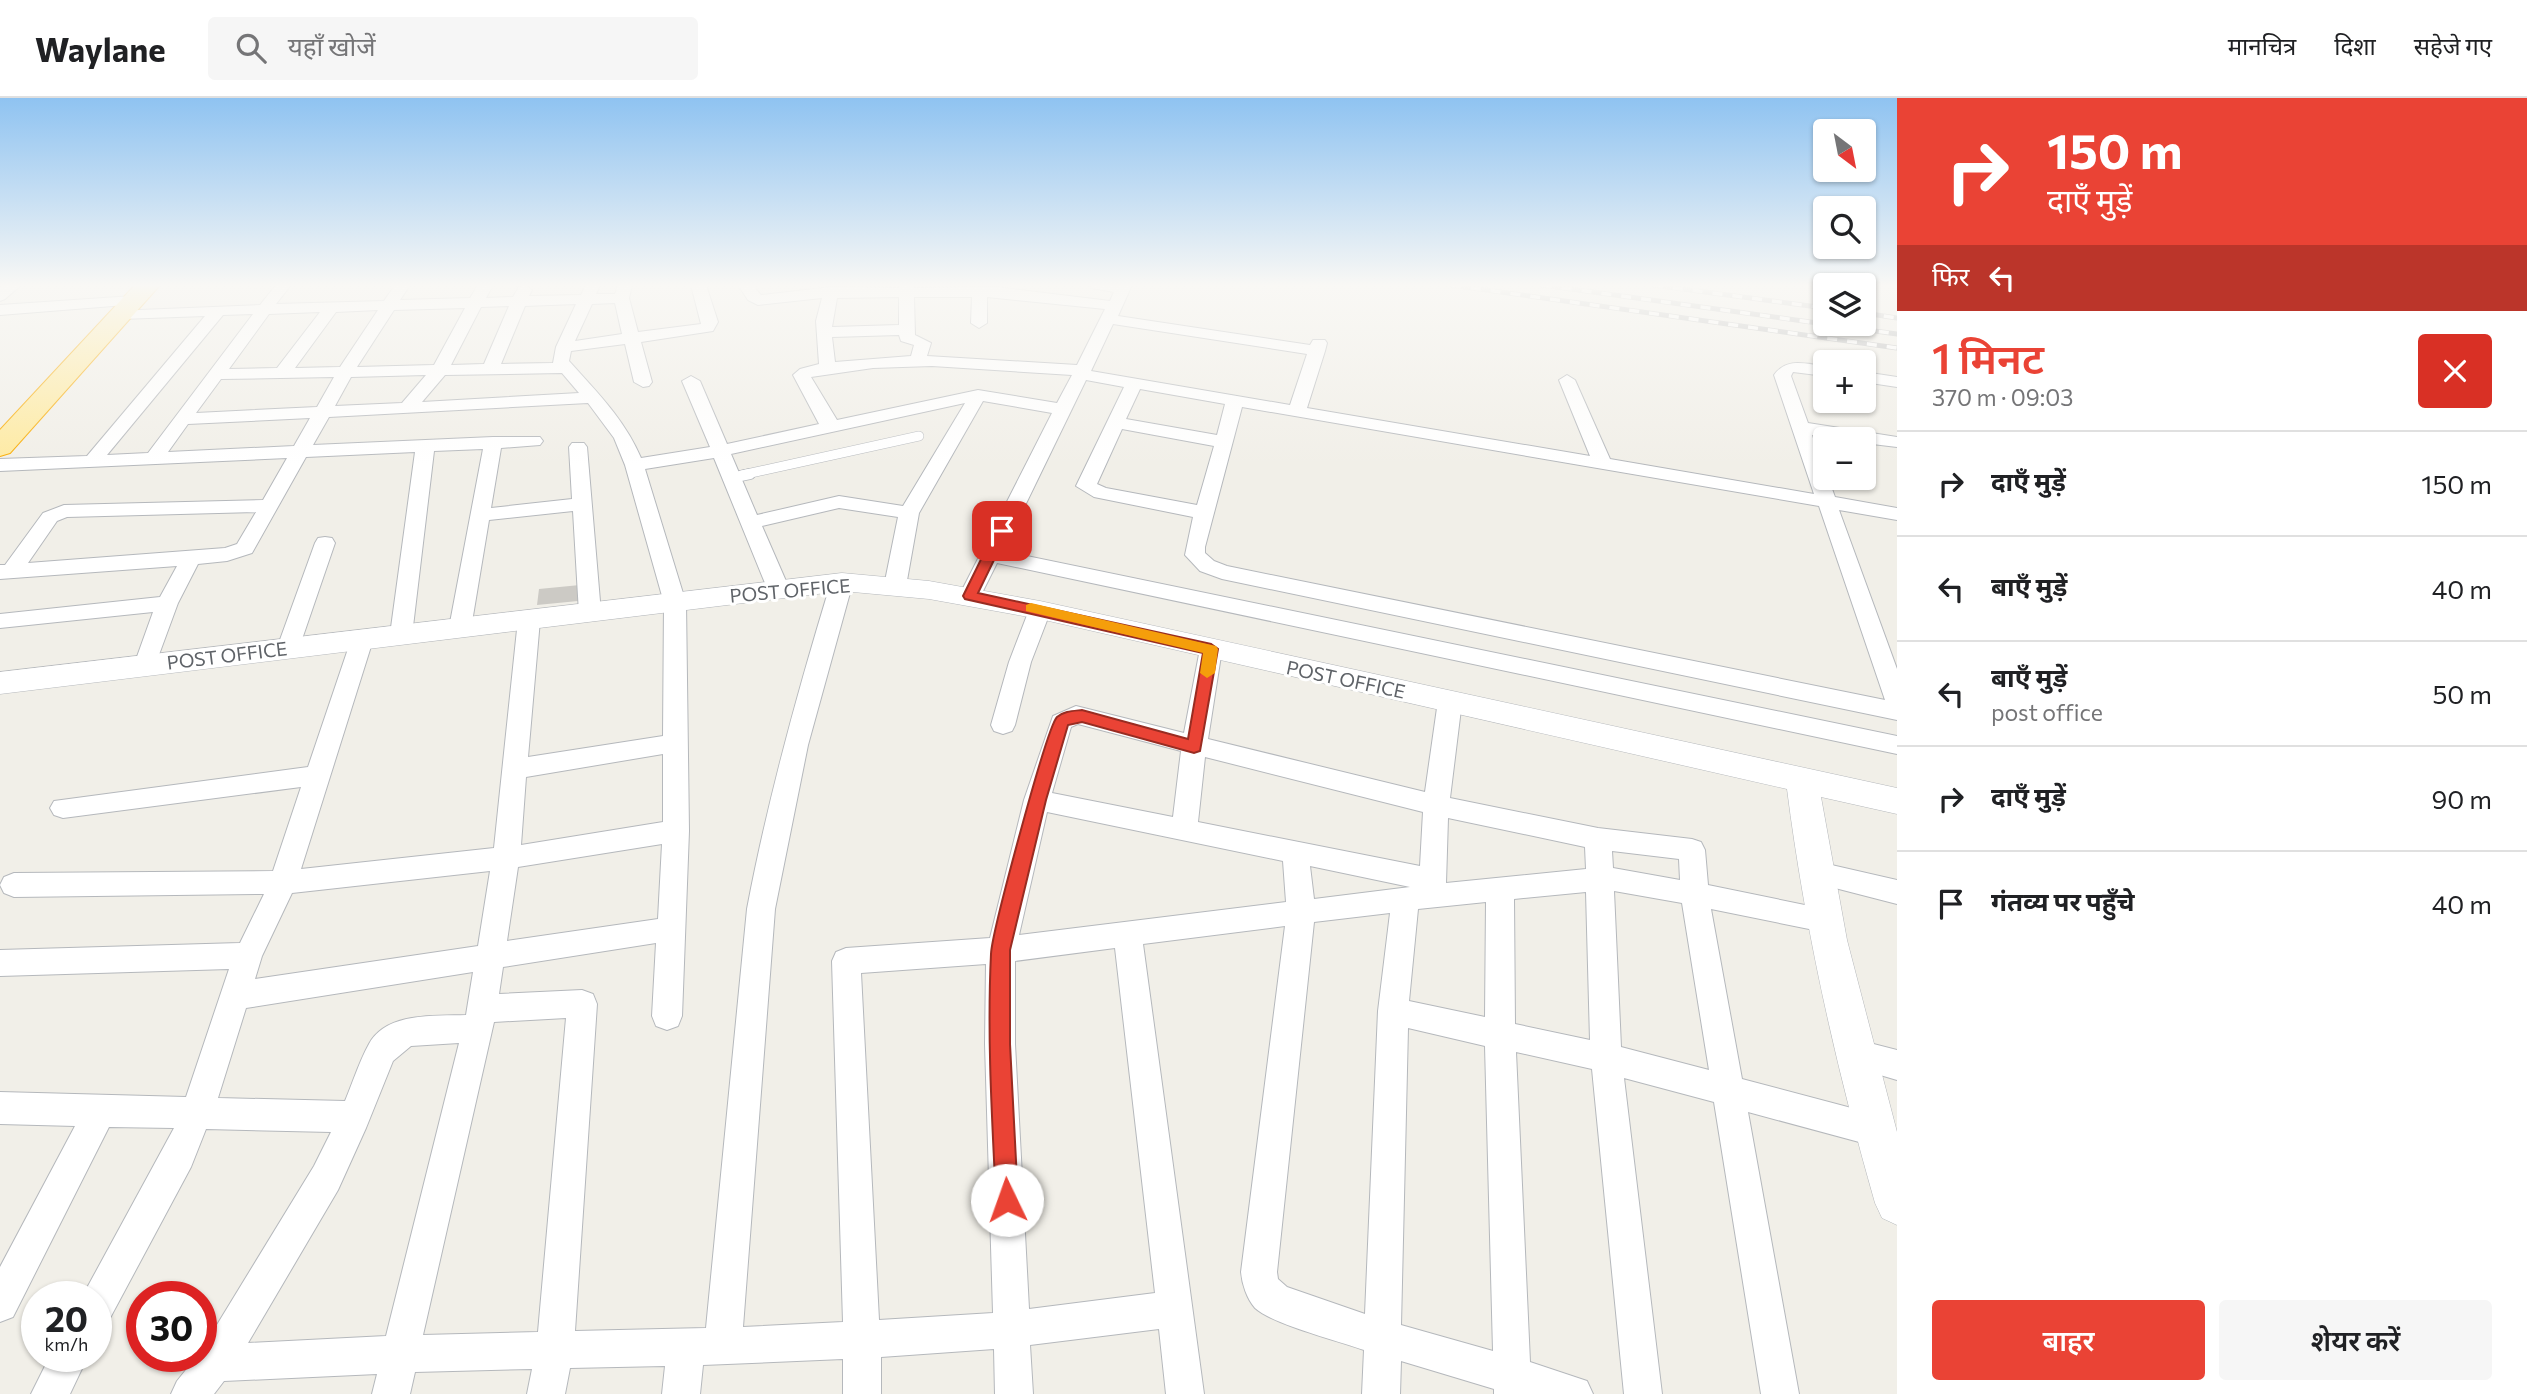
<!DOCTYPE html>
<html lang="hi">
<meta charset="utf-8">
<style>
:root{--surface:#fff;--page:#f6f6f6;--text:#202124;--muted:#757577;--line:#e0e0e0;--accent:#ea4335}
body{margin:0;font-family:Commissioner,"Noto Sans Devanagari",sans-serif;background:var(--page);color:var(--text);height:100vh;display:flex;flex-direction:column;font-size:26px;white-space:nowrap}
*{box-sizing:border-box;margin:0}
p{font-size:23px;color:var(--muted)}
.icon{flex:none;width:38px;height:38px;fill:none;stroke:currentColor;stroke-width:2;stroke-linecap:round;stroke-linejoin:round}
.map{position:relative;flex:1;overflow:hidden}
.panel{display:flex;flex-direction:column;background:var(--surface);width:630px}
.panel>*{flex:none}
.banner{background:#ea4335;color:#fff;overflow:hidden}
.needle{width:46px;rotate:148deg}
.buttons{position:absolute;left:1813px;top:21px;display:grid;gap:14px}
.buttons a{display:grid;place-items:center;width:63px;height:63px;border-radius:7px;background:var(--surface);box-shadow:0 2px 5px #0004;font-size:35px}
.speed{position:absolute;left:21px;top:1183px;display:flex;gap:14px;font-size:35px;font-weight:700;text-align:center}
.speed>*{display:grid;place-content:center;width:91px;height:91px;border-radius:50%;background:var(--surface);box-shadow:0 2px 5px #0004;line-height:1}
.speed small{font-size:18px;font-weight:400}
.speed .limit{border:10px solid #d22;background:#fff;color:#111}
.pin{position:absolute;display:grid;place-items:center;width:60px;height:60px;color:#fff;margin:-30px;border-radius:14px;box-shadow:0 4px 10px #0006}
.me{position:absolute;width:77px;margin:-38px;rotate:357deg;stroke-linejoin:round;filter:drop-shadow(0 0 5px #0008)}
.turn{display:flex;align-items:center;gap:24px;height:147px;padding:0 35px;font-size:32px}
.turn .icon{width:91px;height:91px;stroke-width:2.5}
.turn b{display:block;font-size:49px;line-height:60px}
.then{display:flex;align-items:center;height:66px;padding:0 35px;background:#0003;gap:14px;font-size:26px}
.round{display:grid;place-items:center;flex:none;width:74px;height:74px;border-radius:7px;background:var(--page)}
.headline{display:flex;align-items:center;justify-content:space-between;height:119px;padding:0 35px}
h1{font-size:42px;font-weight:600;line-height:52px;color:var(--accent)}
.button{display:flex;gap:14px;margin-top:auto;padding:14px 35px}
.button a{flex:1;height:80px;border-radius:7px;background:var(--accent);color:#fff;font-size:28px;font-weight:600;line-height:80px;text-align:center}
.button a+a{background:var(--page);color:var(--text)}
ul{padding:0;list-style:none}
li{display:flex;align-items:center;gap:21px;height:105px;padding:0 35px;border-top:2px solid var(--line)}
li div{flex:1}
li b{display:block;font-size:26px}
li em{font-style:normal}
header{display:flex;align-items:center;gap:42px;box-sizing:border-box;height:98px;padding:0 35px;background:var(--surface);border-bottom:2px solid var(--line)}
header strong{font-size:33px}
nav{display:flex;gap:38px;margin-inline-start:auto;font-size:24px}
.search{width:490px;height:63px;background:var(--page);display:flex;align-items:center;gap:18px;box-sizing:border-box;padding:0 24px;border-radius:7px;color:var(--muted);font-size:26px}
main{display:flex;flex:1;min-height:0}
.map>svg:first-child{display:block}
.building{fill:#cccac5}
.lines{fill:none;stroke-linecap:round;stroke-linejoin:round}
.service-far1-casing{stroke:#b5b8bc;stroke-width:10}
.service-casing{stroke:#b5b8bc;stroke-width:12}
.minor-casing{stroke:#b5b8bc;stroke-width:2}
.tertiary-casing{stroke:#b5b8bc;stroke-width:1}
.trunk-casing{stroke:#f9ab00;stroke-width:2}
.service-far1{stroke:#fff;stroke-width:9}
.service{stroke:#fff;stroke-width:10}
.minor{fill:#fff;fill-rule:evenodd}
.tertiary{fill:#fff;fill-rule:evenodd}
.trunk{fill:#feeaa1;fill-rule:evenodd}
.rail-casing{stroke:#b6b7b8;stroke-width:5}
.rail{stroke:#fff;stroke-width:3.5;stroke-dasharray:10;stroke-linecap:butt}
.route{fill:#ea4335;stroke:#982c22;stroke-width:2}
.slow{fill:#f59e0b}
.labels{text-anchor:middle;dominant-baseline:central;stroke-width:6;stroke-linejoin:round;paint-order:stroke}
.street-label{font-size:19px;fill:#5f6368;stroke:#fff}
</style>
<header>
<strong>Waylane</strong>
<div class="search"><svg class="icon" aria-label="search" viewBox="0 0 24 24"><circle cx="10" cy="10" r="6"/><path d="M15 15l6 6"/></svg>यहाँ खोजें</div>
<nav><a>मानचित्र</a><a>दिशा</a><a>सहेजे गए</a></nav>
</header>
<main>
<div class="map">
<svg width="1897" height="1296" viewBox="0 0 1897 1296">
<rect width="100%" height="100%" fill="#f1efe8"/>
<!-- building -->
<path class="building" d="M 580,487 L 578,503 L 537,507 L 539,491 Z"/>
<g class="lines">
<defs>
<path id="service-far1" d="M 742,377 L 919,338"/>
<path id="service" d="M 731,380 L 750,376"/>
<path id="minor" d="M 4,187 L 21,187 L 5,201 L 0,203 L 0,190 Z
M 276,187 L 291,187 L 276,206 L 384,203 L 395,187 L 410,187 L 400,202 L 470,200 L 478,187 L 493,187 L 486,200 L 513,199 L 519,189 L 524,187 L 532,192 L 529,198 L 581,197 L 586,187 L 600,187 L 596,196 L 615,196 L 618,187 L 632,187 L 629,200 L 638,234 L 701,226 L 691,187 L 706,187 L 718,224 L 713,233 L 641,244 L 652,284 L 649,288 L 643,289 L 634,284 L 625,246 L 571,253 L 569,263 C 597,294 625,322 641,360 L 710,349 L 682,283 L 691,278 L 700,283 L 727,346 L 819,326 L 793,277 L 800,271 L 819,266 L 816,223 L 822,200 L 758,207 L 748,202 L 738,187 L 752,187 L 761,197 L 832,189 L 899,190 L 899,187 L 913,187 L 914,190 L 996,189 L 1110,203 L 1114,194 L 1092,190 L 1090,187 L 1132,187 L 1118,218 L 1310,247 L 1313,242 L 1325,242 L 1327,245 L 1325,253 L 1307,310 L 1590,358 L 1559,282 L 1567,277 L 1575,282 L 1610,361 L 1814,396 L 1774,277 C 1787,259 1805,266 1825,268 L 1825,278 L 1793,274 L 1791,278 L 1808,325 L 1897,339 L 1897,349 L 1864,345 L 1864,341 L 1812,337 L 1825,380 L 1828,380 L 1835,399 L 1897,410 L 1897,422 L 1839,412 L 1897,571 L 1897,622 L 1222,481 L 1200,473 L 1185,457 L 1193,419 L 1094,399 L 1076,388 L 1124,289 L 1086,282 L 1003,453 L 1897,638 L 1897,656 L 997,465 L 978,503 L 962,503 L 959,498 L 1052,315 L 983,303 L 919,415 L 906,488 L 903,493 L 887,493 L 884,488 L 898,419 L 839,410 L 762,428 L 789,490 L 786,495 L 770,495 L 767,490 L 714,360 L 645,371 L 686,505 L 689,733 L 682,918 L 678,928 L 667,932 L 656,928 L 652,918 L 656,845 L 503,869 L 499,896 L 582,892 L 593,896 L 597,906 L 575,1233 L 706,1230 L 747,811 C 768,700 798,592 831,484 L 835,479 L 849,479 L 853,484 L 808,647 L 775,811 L 743,1229 L 843,1224 L 832,863 L 836,854 L 846,850 L 990,840 L 1024,702 L 1053,618 L 1076,608 L 1184,635 L 1200,551 L 1203,545 L 1211,543 L 1219,545 L 1222,551 L 1208,641 L 1425,694 L 1438,603 L 1442,597 L 1450,594 L 1458,597 L 1462,603 L 1450,700 L 1598,730 L 1692,741 L 1701,744 L 1705,752 L 1708,787 L 1834,813 L 1838,822 L 1834,831 L 1824,834 L 1711,811 L 1742,981 L 1874,1016 L 1885,1021 L 1890,1032 L 1885,1043 L 1874,1048 L 1748,1014 L 1799,1296 L 1761,1296 L 1714,1004 L 1624,980 L 1662,1296 L 1624,1296 L 1592,971 L 1516,954 L 1530,1264 L 1587,1283 L 1593,1296 L 1494,1296 L 1494,1291 L 1401,1263 L 1400,1296 L 1362,1296 L 1364,1252 C 1339,1243 1272,1226 1255,1210 C 1247,1201 1242,1186 1241,1174 L 1285,828 L 1143,846 L 1204,1296 L 1166,1296 L 1159,1231 L 1030,1247 L 1033,1296 L 995,1296 L 994,1251 L 881,1259 L 881,1296 L 843,1296 L 843,1261 L 703,1267 L 700,1296 L 662,1296 L 665,1268 L 570,1270 L 565,1296 L 527,1296 L 532,1271 L 415,1274 L 410,1296 L 372,1296 L 377,1276 L 224,1283 L 214,1296 L 171,1296 L 177,1283 L 197,1258 L 201,1258 L 201,1253 L 314,1068 L 331,1034 L 206,1031 L 191,1069 L 109,1222 L 96,1227 L 96,1199 L 82,1199 L 174,1030 L 109,1029 L 13,1219 L 0,1224 L 0,1169 L 75,1028 L 0,1026 L 0,994 L 186,999 L 229,871 L 0,878 L 0,852 L 240,845 L 264,796 L 14,799 L 4,795 L 0,787 L 4,779 L 14,775 L 273,773 L 301,689 L 63,720 L 54,717 L 50,710 L 54,703 L 308,669 L 351,542 L 354,537 L 362,534 L 370,537 L 373,542 L 301,771 L 494,750 L 518,522 L 521,517 L 529,515 L 537,517 L 540,522 L 528,659 L 663,638 L 664,505 L 625,367 L 614,340 L 588,305 L 329,319 L 313,347 L 493,339 L 540,339 L 543,343 L 540,347 L 501,350 L 491,410 L 572,401 L 569,349 L 572,345 L 584,345 L 587,349 L 601,515 L 598,520 L 590,522 L 582,520 L 579,515 L 573,413 L 489,422 L 471,530 L 468,535 L 460,538 L 452,535 L 449,530 L 483,351 L 434,353 L 412,537 L 409,542 L 401,545 L 393,542 L 390,537 L 415,354 L 306,359 L 252,455 L 227,463 L 198,466 L 178,505 L 153,573 L 145,575 L 137,573 L 134,567 L 153,514 L 0,530 L 0,516 L 160,499 L 177,468 L 0,481 L 0,467 L 5,467 L 43,415 L 64,407 L 263,402 L 287,360 L 0,373 L 0,361 L 87,358 L 205,218 L 121,221 L 115,219 L 113,216 L 115,213 L 260,207 ZM 899,199 L 899,227 L 832,229 L 837,200 ZM 914,199 L 972,199 L 971,225 L 979,230 L 987,225 L 987,199 L 1105,211 L 1077,267 L 927,258 L 931,245 L 915,237 ZM 615,205 L 622,236 L 575,243 L 592,206 ZM 576,206 L 556,249 L 553,265 L 501,266 L 525,208 ZM 509,208 L 484,266 L 451,267 L 481,209 ZM 465,210 L 434,267 L 357,269 L 394,212 ZM 378,212 L 340,269 L 295,270 L 336,214 ZM 320,214 L 277,270 L 229,271 L 269,216 ZM 253,216 L 148,355 L 107,357 L 223,217 ZM 1113,226 L 1307,256 L 1290,307 L 1091,273 ZM 899,237 L 901,243 L 914,247 L 911,258 L 835,264 L 832,239 ZM 932,268 L 1072,277 L 1057,305 L 978,292 L 837,322 L 811,279 L 873,270 ZM 562,275 L 579,295 L 422,304 L 445,277 ZM 426,277 L 402,305 L 335,308 L 351,279 ZM 334,279 L 317,309 L 196,315 L 221,281 ZM 1140,291 L 1225,306 L 1217,337 L 1126,321 ZM 965,305 L 903,408 L 839,398 L 757,417 L 731,356 ZM 1242,309 L 1819,408 L 1885,602 L 1227,468 L 1214,463 L 1205,455 L 1205,449 ZM 310,320 L 294,348 L 168,354 L 188,326 ZM 1122,331 L 1214,348 L 1197,407 L 1106,390 L 1097,386 ZM 256,414 L 237,446 L 225,450 L 28,465 L 57,423 L 67,419 ZM 1078,626 L 1181,653 L 1173,719 L 1052,695 L 1071,629 ZM 663,656 L 663,724 L 521,747 L 526,679 ZM 1205,659 L 1423,714 L 1420,768 L 1198,724 ZM 1047,714 L 1283,763 L 1286,804 L 1019,837 ZM 1448,720 L 1585,749 L 1586,771 L 1446,785 ZM 662,746 L 658,821 L 507,843 L 518,769 ZM 1612,753 L 1679,761 L 1680,782 L 1613,770 ZM 1310,768 L 1410,789 L 1314,801 ZM 490,773 L 478,848 L 255,881 L 262,858 L 292,795 ZM 1614,793 L 1682,805 L 1709,972 L 1621,949 ZM 1586,794 L 1590,942 L 1515,926 L 1514,801 ZM 1486,804 L 1485,919 L 1409,903 L 1418,811 ZM 1390,815 L 1378,913 L 1365,1216 L 1287,1189 L 1278,1181 L 1277,1174 L 1314,824 ZM 1115,850 L 1155,1195 L 1029,1211 L 1015,946 L 1015,863 ZM 986,866 L 985,946 L 993,1215 L 879,1222 L 861,875 ZM 473,874 L 466,917 C 435,918 386,914 369,946 C 359,964 353,984 345,1003 L 218,1000 L 246,910 ZM 566,920 L 538,1234 L 423,1237 L 494,924 ZM 1408,930 L 1485,948 L 1493,1253 L 1401,1227 ZM 459,945 L 386,1238 L 248,1245 L 338,1092 L 366,1030 L 393,963 L 411,948 Z
M 133,198 L 138,200 L 141,203 L 138,206 L 0,217 L 0,207 Z
M 1864,274 L 1897,279 L 1897,289 L 1864,284 Z
M 325,439 L 332,440 L 335,445 L 299,550 L 296,556 L 288,558 L 280,556 L 277,550 L 315,445 L 318,440 Z
M 1040,505 L 1048,507 L 1051,512 L 1031,564 L 1015,627 L 1012,633 L 1003,636 L 994,633 L 991,627 L 1009,564 L 1029,512 L 1032,507 Z
M 1814,763 L 1897,782 L 1897,806 L 1804,782 L 1800,774 L 1804,766 Z
M 1854,941 L 1897,952 L 1897,982 L 1843,966 L 1839,956 L 1843,946 Z
M 50,1258 L 88,1258 L 70,1296 L 31,1296 Z"/>
<path id="tertiary" d="M 842,475 L 929,483 L 1040,503 L 1897,690 L 1897,716 L 1821,699 L 1847,842 L 1897,1034 L 1897,1127 L 1882,1120 L 1875,1105 C 1836,969 1805,832 1787,691 L 1040,521 L 929,501 L 842,493 L 0,596 L 0,574 Z"/>
<path id="trunk" d="M 135,187 L 160,187 L 10,355 L 0,358 L 0,332 Z"/>
</defs>
<!-- service-far1 casing -->
<use href="#service-far1" class="service-far1-casing"/>
<!-- service casing -->
<use href="#service" class="service-casing"/>
<!-- minor casing -->
<use href="#minor" class="minor-casing"/>
<!-- tertiary casing -->
<use href="#tertiary" class="tertiary-casing"/>
<!-- trunk casing -->
<use href="#trunk" class="trunk-casing"/>
<!-- service-far1 -->
<use href="#service-far1" class="service-far1"/>
<!-- service -->
<use href="#service" class="service"/>
<!-- minor -->
<use href="#minor" class="minor"/>
<!-- tertiary -->
<use href="#tertiary" class="tertiary"/>
<!-- trunk -->
<use href="#trunk" class="trunk"/>
<defs>
<path id="rail" d="M 1451,187 L 1897,250
M 1542,187 L 1897,236
M 1653,187 L 1825,210
M 1864,215 L 1897,220"/>
</defs>
<!-- rail casing -->
<use href="#rail" class="rail-casing"/>
<!-- rail -->
<use href="#rail" class="rail"/>
</g>
<!-- sky -->
<linearGradient id="sky" x2="0" y2="1"><stop stop-color="#8fc3f1"/><stop offset="0.51" stop-color="#f9f8f5"/><stop offset="1" stop-color="#f9f8f5" stop-opacity="0"/></linearGradient>
<rect width="1897" height="368" fill="url(#sky)"/>
<!-- route -->
<path class="route" d="M 1002,429 L 1008,433 L 978,495 L 1211,546 L 1218,551 L 1200,653 L 1194,655 L 1082,624 L 1068,627 L 1046,702 L 1010,852 L 1010,946 L 1018,1102 L 1014,1110 L 1007,1113 L 999,1110 L 996,1102 C 992,1020 987,938 991,856 C 992,834 1047,629 1057,619 C 1064,613 1073,613 1082,612 L 1188,641 L 1203,555 L 965,501 L 963,498 L 995,433 Z"/>
<!-- slow -->
<path class="slow" d="M 1031,505 L 1216,548 L 1218,551 L 1215,575 L 1207,580 L 1200,575 L 1203,555 L 1026,513 L 1026,507 Z"/>
<g class="labels">
<!-- street labels -->
<g class="street-label">
<text transform="translate(790 492) rotate(-5)">POST OFFICE</text>
<text transform="translate(227 557) rotate(-7)">POST OFFICE</text>
<text transform="translate(1346 581) rotate(12)">POST OFFICE</text>
</g>
</g>
</svg>
<div class="buttons">
<a><svg class="needle" viewBox="-14 -14 28 28"><path d="M0-13l5 13h-10z" fill="#e53935"/><path d="M0 13l5-13h-10z" fill="#757577"/></svg></a>
<a><svg class="icon" aria-label="search" viewBox="0 0 24 24"><circle cx="10" cy="10" r="6"/><path d="M15 15l6 6"/></svg></a>
<a><svg class="icon" aria-label="layers" viewBox="0 0 24 24"><path d="M12 4l9 5-9 5-9-5zM3 14l9 5 9-5"/></svg></a>
<a>+</a>
<a>−</a>
</div>
<div class="speed"><div>20<small>km/h</small></div><div class="limit">30</div></div>
<div class="pin" style="left:1002px;top:433px;background:#d93025"><svg class="icon" aria-label="arrive" viewBox="0 0 24 24"><path d="M6 21V4h12l-3 4 3 4H6"/></svg></div>
<svg class="me" style="left:1007px;top:1102px" viewBox="-20 -20 40 40"><circle r="19" fill="#fff"/><path d="M0-13L10 11 0 6-10 11z" fill="#ea4335"/></svg>
</div>
<section class="panel">
<div class="banner">
<div class="turn"><svg class="icon" aria-label="right" viewBox="0 0 24 24"><path d="M7 20v-9h11M14 6l5 5-5 5"/></svg><div><b>150 m</b>दाएँ मुड़ें</div></div>
<div class="then">फिर<svg class="icon" aria-label="left" viewBox="0 0 24 24"><path d="M17 20v-9H6M10 6l-5 5 5 5"/></svg></div>
</div>
<div class="headline"><div><h1>1 मिनट</h1><p>370 m · 09:03</p></div><a class="round" style="background:#d93025;color:#fff"><svg class="icon" aria-label="close" viewBox="0 0 24 24"><path d="M6 6l12 12M18 6L6 18"/></svg></a></div>
<ul>
<li><svg class="icon" aria-label="right" viewBox="0 0 24 24"><path d="M7 20v-9h11M14 6l5 5-5 5"/></svg><div><b>दाएँ मुड़ें</b></div><em>150 m</em></li>
<li><svg class="icon" aria-label="left" viewBox="0 0 24 24"><path d="M17 20v-9H6M10 6l-5 5 5 5"/></svg><div><b>बाएँ मुड़ें</b></div><em>40 m</em></li>
<li><svg class="icon" aria-label="left" viewBox="0 0 24 24"><path d="M17 20v-9H6M10 6l-5 5 5 5"/></svg><div><b>बाएँ मुड़ें</b><p>post office</p></div><em>50 m</em></li>
<li><svg class="icon" aria-label="right" viewBox="0 0 24 24"><path d="M7 20v-9h11M14 6l5 5-5 5"/></svg><div><b>दाएँ मुड़ें</b></div><em>90 m</em></li>
<li><svg class="icon" aria-label="arrive" viewBox="0 0 24 24"><path d="M6 21V4h12l-3 4 3 4H6"/></svg><div><b>गंतव्य पर पहुँचे</b></div><em>40 m</em></li>
</ul>
<div class="button"><a>बाहर</a><a>शेयर करें</a></div>
</section>
</main>
